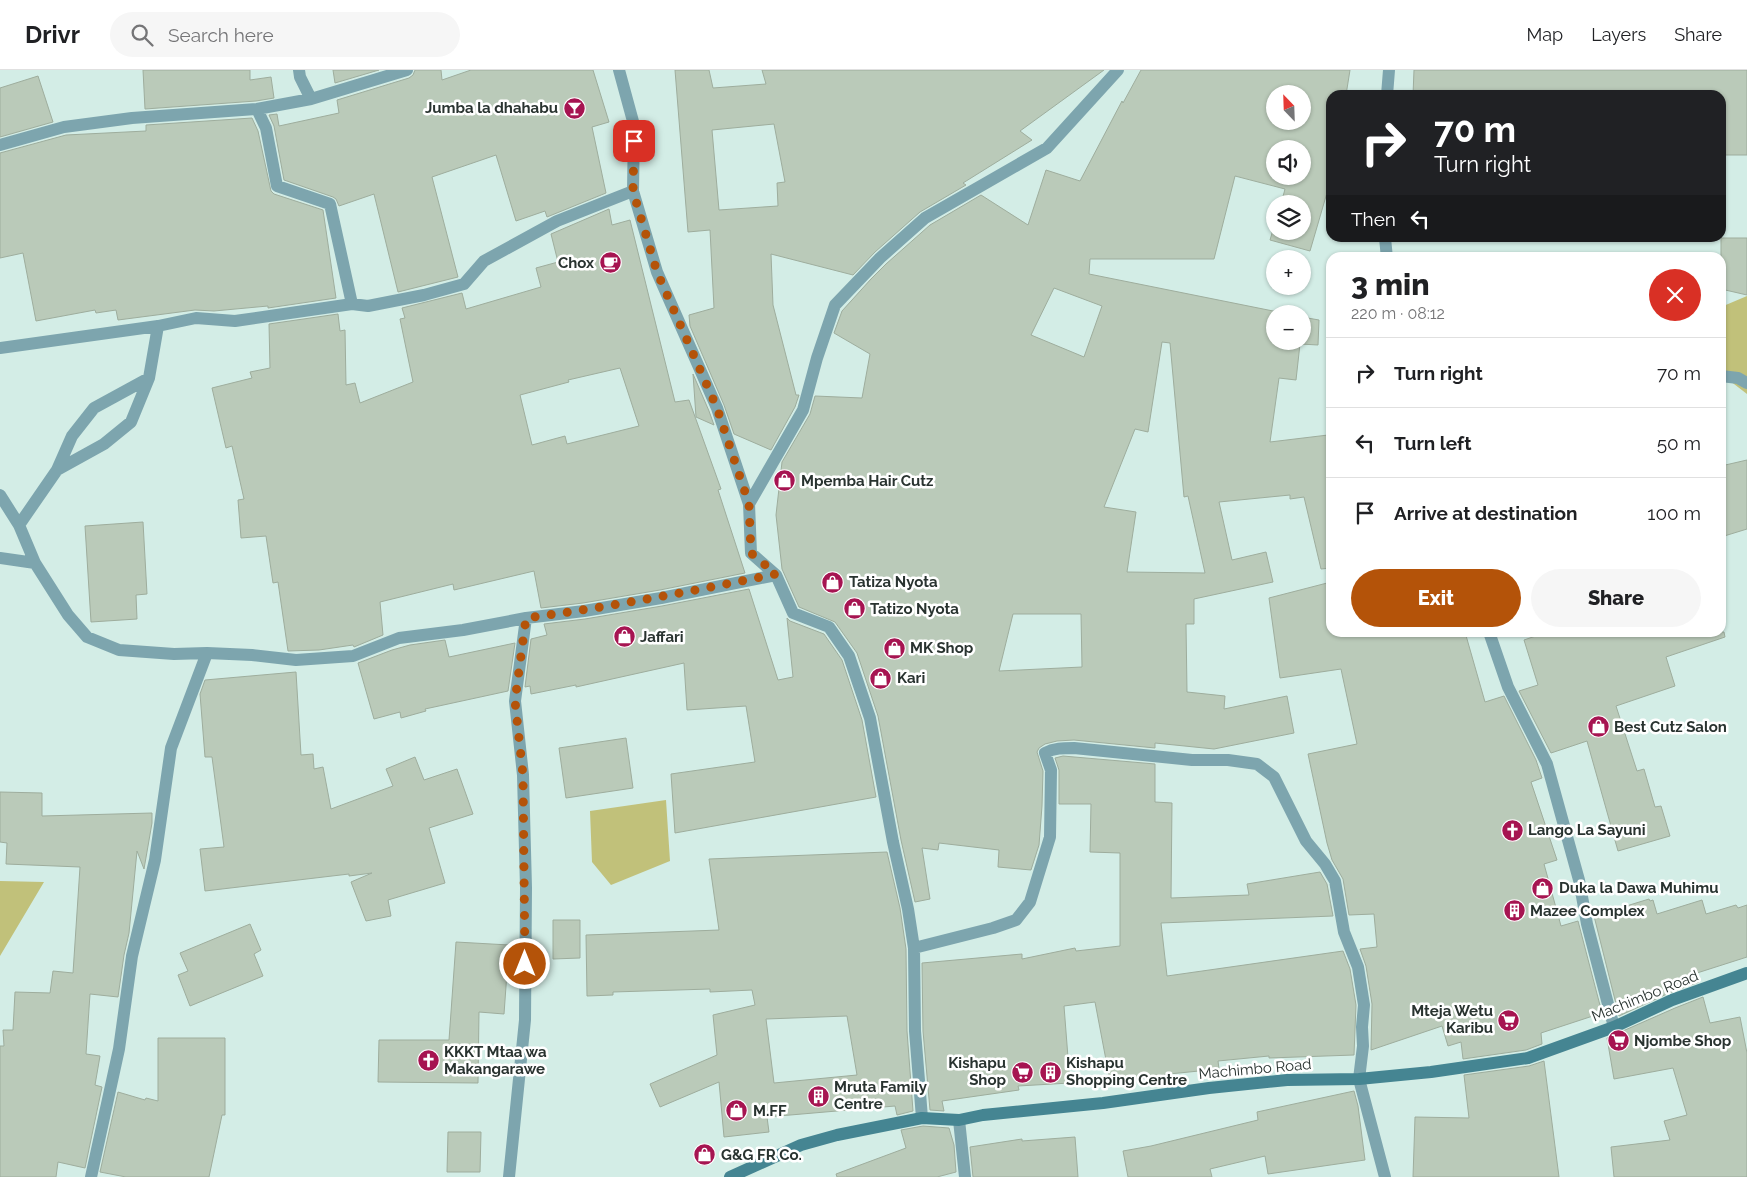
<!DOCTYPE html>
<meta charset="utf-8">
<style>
:root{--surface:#fff;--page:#f6f6f6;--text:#202124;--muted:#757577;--line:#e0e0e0;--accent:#b45309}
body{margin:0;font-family:Raleway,sans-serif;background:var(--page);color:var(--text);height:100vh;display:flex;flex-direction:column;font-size:19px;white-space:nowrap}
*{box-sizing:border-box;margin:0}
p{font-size:16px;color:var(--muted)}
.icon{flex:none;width:28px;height:28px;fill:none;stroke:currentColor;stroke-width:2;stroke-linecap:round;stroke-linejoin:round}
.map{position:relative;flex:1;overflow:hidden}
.drawer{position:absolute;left:1326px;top:182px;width:400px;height:385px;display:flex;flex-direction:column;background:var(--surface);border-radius:15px;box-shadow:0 1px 4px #0004}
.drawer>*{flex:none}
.hud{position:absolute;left:1326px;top:20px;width:400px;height:152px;border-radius:15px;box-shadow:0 1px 4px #0004;background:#202124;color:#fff;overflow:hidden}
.needle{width:32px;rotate:337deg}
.fabs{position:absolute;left:1266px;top:15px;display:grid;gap:10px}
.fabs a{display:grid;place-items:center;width:45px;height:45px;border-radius:50%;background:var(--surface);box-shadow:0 1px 4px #0004;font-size:25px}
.pin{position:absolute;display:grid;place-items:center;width:42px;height:42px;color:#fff;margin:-21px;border-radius:10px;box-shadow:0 2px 8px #0006}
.me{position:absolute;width:55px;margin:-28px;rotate:0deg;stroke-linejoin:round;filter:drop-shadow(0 0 4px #0008)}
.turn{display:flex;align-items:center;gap:18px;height:105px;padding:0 25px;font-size:22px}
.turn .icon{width:65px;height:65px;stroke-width:2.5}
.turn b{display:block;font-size:35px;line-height:42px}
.then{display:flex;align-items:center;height:48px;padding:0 25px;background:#0003;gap:10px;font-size:19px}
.round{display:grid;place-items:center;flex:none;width:52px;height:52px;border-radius:26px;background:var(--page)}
.overview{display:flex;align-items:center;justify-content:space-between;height:85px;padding:0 25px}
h1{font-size:30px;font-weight:800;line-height:38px}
.button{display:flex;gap:10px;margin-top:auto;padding:10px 25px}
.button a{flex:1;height:58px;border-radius:30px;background:var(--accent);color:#fff;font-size:20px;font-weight:800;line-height:58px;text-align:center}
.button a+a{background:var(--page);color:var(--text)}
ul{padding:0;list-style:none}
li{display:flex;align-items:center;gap:15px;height:70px;padding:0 25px;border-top:1px solid var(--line)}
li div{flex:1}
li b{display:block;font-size:19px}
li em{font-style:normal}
header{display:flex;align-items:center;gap:30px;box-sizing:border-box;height:70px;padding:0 25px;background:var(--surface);border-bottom:1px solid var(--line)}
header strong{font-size:24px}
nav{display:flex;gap:28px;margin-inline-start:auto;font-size:18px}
.search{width:350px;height:45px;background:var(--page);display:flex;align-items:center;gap:12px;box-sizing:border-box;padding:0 18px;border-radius:28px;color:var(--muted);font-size:19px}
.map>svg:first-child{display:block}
.green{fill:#c1c17a}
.building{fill:#bacab9;stroke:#9ead9d;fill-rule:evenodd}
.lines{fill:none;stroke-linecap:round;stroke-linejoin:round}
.street{stroke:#7da5ae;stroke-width:12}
.secondary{stroke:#458592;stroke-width:12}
.route{stroke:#b45309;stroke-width:9;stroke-dasharray:0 16.2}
.labels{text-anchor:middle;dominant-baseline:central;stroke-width:5;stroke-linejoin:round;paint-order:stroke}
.poi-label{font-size:15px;font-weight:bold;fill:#293330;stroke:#fff;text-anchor:start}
.street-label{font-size:15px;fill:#293330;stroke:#fff}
</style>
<header>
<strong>Drivr</strong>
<div class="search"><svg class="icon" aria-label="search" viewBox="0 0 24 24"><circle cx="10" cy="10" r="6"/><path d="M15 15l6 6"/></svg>Search here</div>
<nav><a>Map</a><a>Layers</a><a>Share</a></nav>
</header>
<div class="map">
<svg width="1747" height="1107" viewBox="0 0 1747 1107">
<rect width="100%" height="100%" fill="#d3ede6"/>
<!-- green -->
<path class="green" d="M 1747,226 L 1747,324 L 1721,304 L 1721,237 Z
M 666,730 L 670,791 L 611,815 L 592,792 L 590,741 Z
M 0,811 L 44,812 L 0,886 Z"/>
<!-- building -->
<path class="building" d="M 143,0 L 250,0 L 250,10 L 271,7 L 274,28 L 256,31 L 145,39 Z
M 333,0 L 379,0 L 335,13 Z
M 415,0 L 441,0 L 442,10 L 471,0 L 593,0 L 609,52 L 592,57 L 606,123 L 547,147 L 545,141 L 516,151 L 496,85 L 432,107 L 458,207 L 398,222 L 374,124 L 339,136 L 336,129 L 333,127 L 284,110 L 274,56 L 269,45 L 277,44 L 279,56 L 339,43 L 337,30 L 409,8 L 413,5 Z
M 675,0 L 709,0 L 713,18 L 766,14 L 762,0 L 1104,0 L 1020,61 L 1032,70 L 963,113 L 966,115 L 920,142 L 875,182 L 853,205 L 771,184 L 773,235 L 796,325 L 799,325 L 795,337 L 771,380 L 734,364 L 724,335 L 690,256 L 689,245 L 714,238 L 710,160 L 688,162 ZM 774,54 L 785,112 L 777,113 L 778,136 L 719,140 L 712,60 Z
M 1141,0 L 1350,0 L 1346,25 L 1331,25 L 1331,109 L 1310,181 L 1270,170 L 1275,153 L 1275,161 L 1302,161 L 1302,134 L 1281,134 L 1285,119 L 1235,106 L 1214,189 L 1090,189 L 1089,204 L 1288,244 L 1275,244 L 1275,271 L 1302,271 L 1302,247 L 1319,250 L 1318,275 L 1300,274 L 1296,310 L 1279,308 L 1270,372 L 1328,365 L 1331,392 L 1331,498 L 1321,499 L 1304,427 L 1290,429 L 1290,425 L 1219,432 L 1232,490 L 1266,482 L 1273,512 L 1194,529 L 1194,554 L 1186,554 L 1187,622 L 1225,626 L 1224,639 L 1287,626 L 1294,663 L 1214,679 L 1155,673 L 1155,678 L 1074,670 L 1057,671 L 1045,674 L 1039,678 L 1037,682 L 1043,701 L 1042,736 L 1039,775 L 1031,800 L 998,797 L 999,780 L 939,773 L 938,780 L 922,778 L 930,829 L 915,832 L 901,770 L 878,646 L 857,583 L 835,552 L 799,537 L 782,499 L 776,445 L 782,392 L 810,344 L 815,326 L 862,328 L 870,284 L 834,263 L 842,241 L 871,209 L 886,194 L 930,155 L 981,125 L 1028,155 L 1046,100 L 1080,111 L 1122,31 L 1123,33 ZM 1275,24 L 1302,24 L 1302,51 L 1275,51 ZM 1275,79 L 1302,79 L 1302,106 L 1275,106 ZM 1054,218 L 1102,236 L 1084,287 L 1031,265 ZM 1162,272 L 1170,273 L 1184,427 L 1188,426 L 1205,503 L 1127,502 L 1136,442 L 1104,437 L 1135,359 L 1148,362 ZM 1013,544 L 1081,544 L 1082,597 L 999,601 Z
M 1414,0 L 1747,0 L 1747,85 L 1721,85 L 1721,25 L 1413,25 Z
M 38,6 L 53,52 L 0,67 L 0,18 Z
M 252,48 L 258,61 L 271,121 L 274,124 L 323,140 L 336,228 L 268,238 L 268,236 L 214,241 L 195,240 L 118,250 L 116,240 L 96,243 L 95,240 L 36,251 L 23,183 L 0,188 L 0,83 L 66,65 L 146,61 L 146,55 Z
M 609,139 L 612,155 L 630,150 L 675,332 L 689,330 L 721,419 L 718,420 L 745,503 L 660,520 L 583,533 L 541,538 L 534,501 L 454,520 L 453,514 L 380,532 L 383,565 L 354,577 L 353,575 L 319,580 L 288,581 L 278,512 L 273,513 L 266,466 L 241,468 L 238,430 L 244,429 L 232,376 L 226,378 L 212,318 L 252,308 L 250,302 L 270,298 L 269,254 L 338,244 L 340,261 L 345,260 L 346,315 L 355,313 L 360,333 L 413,312 L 400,249 L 405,248 L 402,238 L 462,223 L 466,239 L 541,217 L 536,198 L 558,192 L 551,164 ZM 620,298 L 639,356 L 567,374 L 565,366 L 532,375 L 520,325 L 569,312 L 568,310 Z
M 1721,168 L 1747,168 L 1747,225 L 1721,219 Z
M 693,304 L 709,341 L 714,355 L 696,347 Z
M 1747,390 L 1747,459 L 1721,467 L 1721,396 Z
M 143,452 L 147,524 L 136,525 L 137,549 L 91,552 L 85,456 Z
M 1331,512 L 1331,562 L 1465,562 L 1485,632 L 1504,626 L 1536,690 L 1542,708 L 1531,712 L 1557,790 L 1544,794 L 1561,856 L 1578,851 L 1602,943 L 1541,963 L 1542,974 L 1526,980 L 1463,989 L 1461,972 L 1448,976 L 1442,956 L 1371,980 L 1372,934 L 1366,896 L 1360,879 L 1377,877 L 1374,844 L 1349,845 L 1343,809 L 1332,790 L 1327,773 L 1308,684 L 1357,674 L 1341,599 L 1280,608 L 1269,528 Z
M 749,519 L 778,610 L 793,607 L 787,548 L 790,551 L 824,564 L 842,590 L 862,650 L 876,727 L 675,763 L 671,704 L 755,692 L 746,636 L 687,640 L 684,593 L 576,617 L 576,615 L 531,624 L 530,616 L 525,617 L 531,569 L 547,565 L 544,554 L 585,549 L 662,536 Z
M 1547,562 L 1724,562 L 1725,567 L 1666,587 L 1675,616 L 1616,636 L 1637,701 L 1644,699 L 1655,737 L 1661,736 L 1670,766 L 1618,781 L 1587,671 L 1551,683 L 1519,621 L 1538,615 L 1524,570 Z
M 445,570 L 449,587 L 515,573 L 508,621 L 425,639 L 426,641 L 401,648 L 400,642 L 374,649 L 358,593 L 392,580 L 410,575 Z
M 296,602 L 301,685 L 313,684 L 314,699 L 323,697 L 331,739 L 393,716 L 386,699 L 415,687 L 424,710 L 457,699 L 473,744 L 429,758 L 445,813 L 388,830 L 391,846 L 366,851 L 351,812 L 372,803 L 349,806 L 349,804 L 205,821 L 200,779 L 224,777 L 212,687 L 205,687 L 200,624 L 205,610 Z
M 626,668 L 633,718 L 566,728 L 559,678 Z
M 1063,686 L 1155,694 L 1155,732 L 1172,733 L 1171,828 L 1249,825 L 1247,814 L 1320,802 L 1327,814 L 1333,846 L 1161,853 L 1167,906 L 1343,881 L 1350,899 L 1356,935 L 1354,985 L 1269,988 L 1269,986 L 1218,991 L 1219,999 L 1149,1006 L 1149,1008 L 1110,1011 L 1095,932 L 1064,936 L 1070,1013 L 1018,1016 L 1019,1020 L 942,1031 L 944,1041 L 930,1040 L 923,961 L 922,893 L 1022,884 L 1022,889 L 1075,878 L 1076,881 L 1120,876 L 1120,783 L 1090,782 L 1091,734 L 1059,734 L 1059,700 L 1055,688 Z
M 0,722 L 42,723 L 42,746 L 152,743 L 152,753 L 144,799 L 137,781 L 129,863 L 124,885 L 118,927 L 90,924 L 86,984 L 100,986 L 95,1015 L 102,1017 L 85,1098 L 58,1092 L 56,1107 L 0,1107 L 0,976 L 4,976 L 3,960 L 13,960 L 15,922 L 50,923 L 53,901 L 73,903 L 80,797 L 6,794 L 7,773 L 0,772 Z
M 887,782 L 900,838 L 906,879 L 907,961 L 913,1041 L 897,1045 L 895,1036 L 767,1047 L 769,1062 L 724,1067 L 719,1012 L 660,1037 L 650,1014 L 717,985 L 713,945 L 755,935 L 752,920 L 710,922 L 710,919 L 613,922 L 613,925 L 587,926 L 586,865 L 719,860 L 709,789 ZM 847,946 L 857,1005 L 774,1013 L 766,949 Z
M 1649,829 L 1650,831 L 1653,830 L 1657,844 L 1702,830 L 1706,844 L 1736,835 L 1738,838 L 1747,835 L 1747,887 L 1697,903 L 1699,912 L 1669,923 L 1619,946 L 1594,846 Z
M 553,850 L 580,850 L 580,888 L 553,889 Z
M 250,854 L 261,880 L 254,884 L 263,906 L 190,936 L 178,905 L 188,901 L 180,883 Z
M 456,872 L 509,875 L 504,944 L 479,942 L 478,1013 L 378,1012 L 379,970 L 449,970 Z
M 1703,927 L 1710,953 L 1740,947 L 1747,983 L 1747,1107 L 1614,1107 L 1611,1077 L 1670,1070 L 1664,1051 L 1687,1045 L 1673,998 L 1614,1009 L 1607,968 L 1675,938 Z
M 158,968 L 225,968 L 225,1045 L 222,1045 L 209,1107 L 126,1107 L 100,1102 L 118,1022 L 145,1030 L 146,1028 L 158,1031 Z
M 1544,991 L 1559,1107 L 1413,1107 L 1415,1047 L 1469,1048 L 1464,1005 L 1529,996 Z
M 1354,1021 L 1358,1036 L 1365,1090 L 1268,1104 L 1265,1086 L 1210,1099 L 1212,1107 L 1128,1107 L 1123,1081 L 1151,1076 L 1258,1050 L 1257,1042 Z
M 923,1056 L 949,1058 L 954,1075 L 956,1102 L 937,1107 L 837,1107 L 836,1104 L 906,1078 L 901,1060 Z
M 448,1062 L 481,1062 L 480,1102 L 447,1102 Z
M 1075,1067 L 1078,1107 L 973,1107 L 970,1077 L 1022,1069 L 1022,1071 Z"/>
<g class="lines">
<!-- street -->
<path class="street" d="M 299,0 L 300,7 L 311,29
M 619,0 L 634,55 L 633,121 L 657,202 L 717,338 L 749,434 L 751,483 L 776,505 L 793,543 L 829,557 L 849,586 L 870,648 L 893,772 L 908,839 L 914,878 L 915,961 L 922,1048
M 1387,25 L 1389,0
M 257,39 L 266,58 L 277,116 L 330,134 L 352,234
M 0,75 L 64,57 L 132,48 L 257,39 L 311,29 L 407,0
M 1385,168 L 1387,188
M 0,278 L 158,256 L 196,248 L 235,251 L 352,234 L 368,236 L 424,225 L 464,214 L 484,191 L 557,151 L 633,121
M 1721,306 L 1738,308 L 1747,313
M 57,400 L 72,366 L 94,338 L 149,308
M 0,425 L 19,455 L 35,493 L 68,545 L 87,567 L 119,580 L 174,584 L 207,583 L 252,585 L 296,590 L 353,586 L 399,568 L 463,560 L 526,548 L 584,541 L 661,528 L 776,505
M 749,434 L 803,340 L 817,288 L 835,235 L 880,188 L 925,148 L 1047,78 L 1118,0
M 19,455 L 57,400 L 104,374 L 131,352 L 149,308 L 158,256
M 0,488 L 35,493
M 1489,562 L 1508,617 L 1547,694 L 1579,810 L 1587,854 L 1614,957
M 914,878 L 993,858 L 1016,850 L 1030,832 L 1050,767 L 1051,700 L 1045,683 C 1054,678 1063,678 1074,678 L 1192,690 L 1228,690 L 1257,694 L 1274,707 L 1306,771 L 1325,794 L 1335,811 L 1344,862 L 1358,897 L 1364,935 L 1362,957 L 1363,976 L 1359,1009 L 1385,1107
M 959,1050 L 965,1107
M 91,1107 L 119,979 L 132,886 L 155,790 L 171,678 L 207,583
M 509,1107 L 525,950 L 526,818 L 523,705 L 515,631 L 526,548"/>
<!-- secondary -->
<path class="secondary" d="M 730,1107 L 801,1075 L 837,1065 L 922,1048 L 959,1050 L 983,1045 L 1103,1033 L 1209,1018 L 1287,1010 L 1359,1009 L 1431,1002 L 1528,988 L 1614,957 L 1672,930 L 1747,903"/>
</g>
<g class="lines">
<!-- route -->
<path class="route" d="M 525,894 L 523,705 L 515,631 L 526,548 C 610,537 693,521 776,504 L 751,483 L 749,434 L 717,338 L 657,202 L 633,121 L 634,71"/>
</g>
<!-- icons -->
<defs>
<symbol id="bar-disc" viewBox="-11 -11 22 22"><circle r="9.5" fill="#a61451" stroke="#fff"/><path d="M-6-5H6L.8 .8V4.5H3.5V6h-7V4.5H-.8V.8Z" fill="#fff"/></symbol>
<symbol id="cafe-disc" viewBox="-11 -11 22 22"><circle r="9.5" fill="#a61451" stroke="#fff"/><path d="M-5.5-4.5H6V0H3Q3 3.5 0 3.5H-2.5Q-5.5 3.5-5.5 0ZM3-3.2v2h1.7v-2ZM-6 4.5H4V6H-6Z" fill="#fff"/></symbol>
<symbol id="shop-disc" viewBox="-11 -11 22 22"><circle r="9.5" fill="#a61451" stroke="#fff"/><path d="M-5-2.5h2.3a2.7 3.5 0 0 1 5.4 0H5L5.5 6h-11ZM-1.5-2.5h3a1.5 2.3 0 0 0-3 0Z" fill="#fff"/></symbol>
<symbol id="church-disc" viewBox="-11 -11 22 22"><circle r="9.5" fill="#a61451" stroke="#fff"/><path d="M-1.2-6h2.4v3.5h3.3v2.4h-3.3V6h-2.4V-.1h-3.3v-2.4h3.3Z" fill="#fff"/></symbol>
<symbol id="building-disc" viewBox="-11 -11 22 22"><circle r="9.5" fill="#a61451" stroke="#fff"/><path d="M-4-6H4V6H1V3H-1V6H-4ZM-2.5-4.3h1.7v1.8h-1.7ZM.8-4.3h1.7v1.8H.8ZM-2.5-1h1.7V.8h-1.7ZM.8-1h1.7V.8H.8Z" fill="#fff"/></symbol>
<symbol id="supermarket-disc" viewBox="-11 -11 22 22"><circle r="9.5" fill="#a61451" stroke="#fff"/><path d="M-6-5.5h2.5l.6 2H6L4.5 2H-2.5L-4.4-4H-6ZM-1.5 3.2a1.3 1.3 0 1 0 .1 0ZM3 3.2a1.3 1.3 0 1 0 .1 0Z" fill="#fff"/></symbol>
</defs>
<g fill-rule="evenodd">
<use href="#bar-disc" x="562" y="26" width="25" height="25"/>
<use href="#cafe-disc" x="598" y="180" width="25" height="25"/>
<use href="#shop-disc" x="772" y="398" width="25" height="25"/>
<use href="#shop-disc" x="820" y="500" width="25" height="25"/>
<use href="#shop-disc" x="842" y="526" width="25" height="25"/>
<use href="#shop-disc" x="612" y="554" width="25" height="25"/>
<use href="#shop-disc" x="882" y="566" width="25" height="25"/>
<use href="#shop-disc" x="868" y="596" width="25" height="25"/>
<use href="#shop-disc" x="1586" y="644" width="25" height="25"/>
<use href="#church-disc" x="1500" y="748" width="25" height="25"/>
<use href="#shop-disc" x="1530" y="806" width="25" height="25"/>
<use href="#building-disc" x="1502" y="828" width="25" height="25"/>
<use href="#supermarket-disc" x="1496" y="938" width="25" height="25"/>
<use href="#supermarket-disc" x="1606" y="958" width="25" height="25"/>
<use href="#church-disc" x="416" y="978" width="25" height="25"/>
<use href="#supermarket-disc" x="1010" y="990" width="25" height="25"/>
<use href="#building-disc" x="1038" y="990" width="25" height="25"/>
<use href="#building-disc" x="806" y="1014" width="25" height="25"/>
<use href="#shop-disc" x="724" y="1028" width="25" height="25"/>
<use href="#shop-disc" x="692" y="1072" width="25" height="25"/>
</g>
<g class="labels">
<!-- poi labels -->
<g class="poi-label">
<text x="558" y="38" text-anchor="end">Jumba la dhahabu</text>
<text x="594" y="193" text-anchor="end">Chox</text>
<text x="801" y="411">Mpemba Hair Cutz</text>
<text x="849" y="512">Tatiza Nyota</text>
<text x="870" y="539">Tatizo Nyota</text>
<text x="640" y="567">Jaffari</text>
<text x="910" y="578">MK Shop</text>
<text x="897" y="608">Kari</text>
<text x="1614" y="657">Best Cutz Salon</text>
<text x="1528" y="760">Lango La Sayuni</text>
<text x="1559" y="818">Duka la Dawa Muhimu</text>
<text x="1530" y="841">Mazee Complex</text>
<text x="1493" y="941" text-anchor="end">Mteja Wetu<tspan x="1493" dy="17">Karibu</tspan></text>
<text x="1634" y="971">Njombe Shop</text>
<text x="444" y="982">KKKT Mtaa wa<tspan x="444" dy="17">Makangarawe</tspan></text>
<text x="1006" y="993" text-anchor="end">Kishapu<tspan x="1006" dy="17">Shop</tspan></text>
<text x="1066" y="993">Kishapu<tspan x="1066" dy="17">Shopping Centre</tspan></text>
<text x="834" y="1017">Mruta Family<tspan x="834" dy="17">Centre</tspan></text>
<text x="753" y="1041">M.FF</text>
<text x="721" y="1085">G&amp;G FR Co.</text>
</g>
<!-- street labels -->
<g class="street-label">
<text transform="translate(1645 926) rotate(-22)">Machimbo Road</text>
<text transform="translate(1255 999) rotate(-5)">Machimbo Road</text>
</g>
</g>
</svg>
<div class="fabs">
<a><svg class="needle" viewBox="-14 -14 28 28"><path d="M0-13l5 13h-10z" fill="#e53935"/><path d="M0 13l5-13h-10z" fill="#757577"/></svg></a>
<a><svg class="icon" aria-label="sound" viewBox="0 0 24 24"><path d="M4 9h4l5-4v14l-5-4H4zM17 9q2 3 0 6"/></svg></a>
<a><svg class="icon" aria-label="layers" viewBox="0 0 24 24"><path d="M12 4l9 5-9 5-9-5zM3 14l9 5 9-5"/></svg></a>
<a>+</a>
<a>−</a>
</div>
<div class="pin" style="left:634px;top:71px;background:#d93025"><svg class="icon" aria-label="arrive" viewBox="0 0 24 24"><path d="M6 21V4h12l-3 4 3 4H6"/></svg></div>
<svg class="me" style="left:525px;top:894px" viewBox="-20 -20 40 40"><circle r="17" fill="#b45309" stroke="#fff" stroke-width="3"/><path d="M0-11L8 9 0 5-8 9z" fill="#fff"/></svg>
<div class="hud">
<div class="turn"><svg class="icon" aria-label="right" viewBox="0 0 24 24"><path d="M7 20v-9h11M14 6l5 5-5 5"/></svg><div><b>70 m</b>Turn right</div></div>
<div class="then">Then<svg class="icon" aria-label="left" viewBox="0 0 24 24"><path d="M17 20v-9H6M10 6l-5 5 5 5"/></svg></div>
</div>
<section class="drawer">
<div class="overview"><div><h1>3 min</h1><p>220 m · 08:12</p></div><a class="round" style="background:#d93025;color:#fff"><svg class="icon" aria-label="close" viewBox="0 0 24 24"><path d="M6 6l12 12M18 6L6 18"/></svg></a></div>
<ul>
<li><svg class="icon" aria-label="right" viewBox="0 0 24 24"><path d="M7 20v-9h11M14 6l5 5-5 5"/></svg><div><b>Turn right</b></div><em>70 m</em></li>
<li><svg class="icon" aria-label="left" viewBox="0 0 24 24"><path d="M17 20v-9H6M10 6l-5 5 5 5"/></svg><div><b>Turn left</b></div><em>50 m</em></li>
<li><svg class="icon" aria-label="arrive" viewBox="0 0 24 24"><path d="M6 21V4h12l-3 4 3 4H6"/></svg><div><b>Arrive at destination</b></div><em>100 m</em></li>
</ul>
<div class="button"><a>Exit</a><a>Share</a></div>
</section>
</div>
